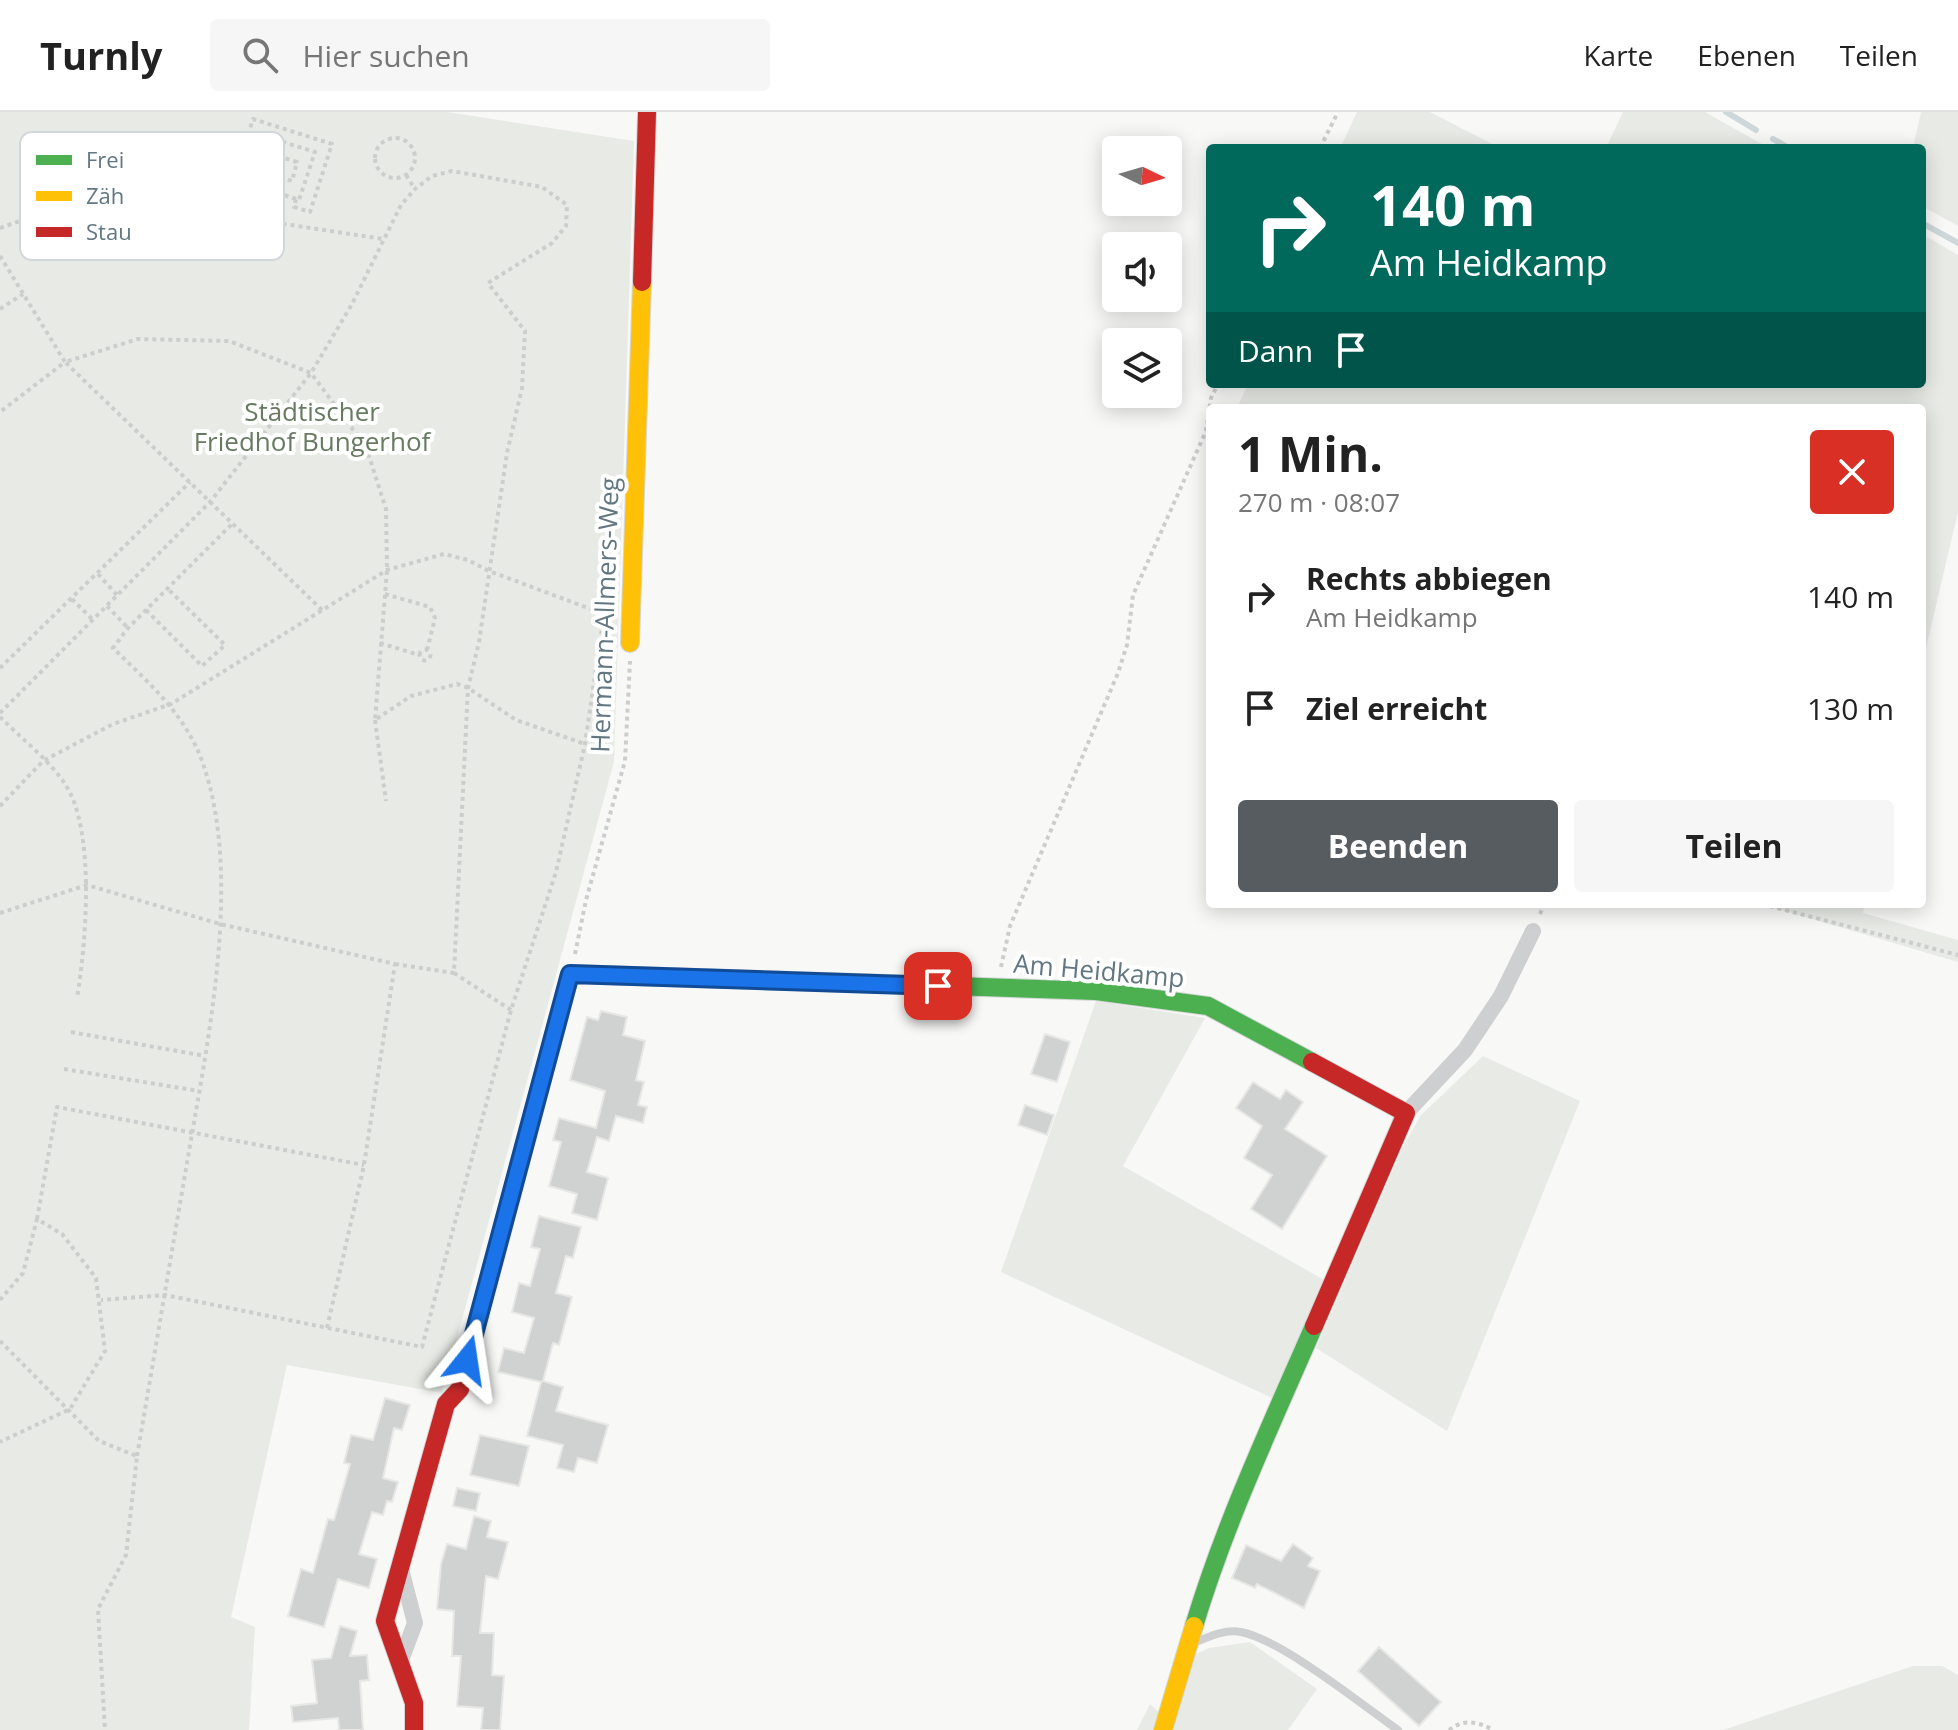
<!DOCTYPE html>
<html lang="de">
<meta charset="utf-8">
<style>
:root{--surface:#fff;--page:#f6f6f6;--text:#222;--muted:#767676;--line:#e0e0e0;--accent:#575c60}
body{margin:0;font-family:"Open Sans",sans-serif;background:var(--page);color:var(--text);height:100vh;display:flex;flex-direction:column;font-size:30px;white-space:nowrap}
*{box-sizing:border-box;margin:0}
p{font-size:26px;color:var(--muted)}
.icon{flex:none;width:44px;height:44px;fill:none;stroke:currentColor;stroke-width:2;stroke-linecap:round;stroke-linejoin:round}
.map{position:relative;flex:1;overflow:hidden}
.side{position:absolute;left:1206px;top:292px;width:720px;height:504px;display:flex;flex-direction:column;background:var(--surface);border-radius:8px;box-shadow:0 4px 20px #0003}
.side>*{flex:none}
.banner{position:absolute;left:1206px;top:32px;width:720px;height:244px;border-radius:8px;box-shadow:0 4px 20px #0003;background:#00695c;color:#fff;overflow:hidden}
.needle{width:52px;rotate:95deg}
.tools{position:absolute;left:1102px;top:24px;display:grid;gap:16px}
.tools a{display:grid;place-items:center;width:80px;height:80px;border-radius:8px;background:var(--surface);box-shadow:0 4px 20px #0003;font-size:40px}
.pin{position:absolute;display:grid;place-items:center;width:68px;height:68px;color:#fff;margin:-34px;border-radius:16px;box-shadow:0 4px 12px #0006}
.me{position:absolute;width:88px;margin:-44px;rotate:15deg;stroke-linejoin:round;filter:drop-shadow(0 0 6px #0008)}
.turn{display:flex;align-items:center;gap:28px;height:168px;padding:0 32px;font-size:36px}
.turn .icon{width:104px;height:104px;stroke-width:2.5}
.turn b{display:block;font-size:56px;line-height:68px}
.then{display:flex;align-items:center;height:76px;padding:0 32px;background:#0003;gap:16px;font-size:30px}
.round{display:grid;place-items:center;flex:none;width:84px;height:84px;border-radius:8px;background:var(--page)}
.overview{display:flex;align-items:center;justify-content:space-between;height:136px;padding:0 32px}
h1{font-size:48px;font-weight:700;line-height:60px}
.action{display:flex;gap:16px;margin-top:auto;padding:16px 32px}
.action a{flex:1;height:92px;border-radius:8px;background:var(--accent);color:#fff;font-size:32px;font-weight:700;line-height:92px;text-align:center}
.action a+a{background:var(--page);color:var(--text)}
ul{padding:0;list-style:none}
li{display:flex;align-items:center;gap:24px;height:112px;padding:0 32px}
li div{flex:1}
li b{display:block;font-size:30px}
li em{font-style:normal}
header{display:flex;align-items:center;gap:48px;box-sizing:border-box;height:112px;padding:0 40px;background:var(--surface);border-bottom:2px solid var(--line)}
header strong{font-size:38px}
nav{display:flex;gap:44px;margin-inline-start:auto;font-size:28px}
.search{width:560px;height:72px;background:var(--page);display:flex;align-items:center;gap:20px;box-sizing:border-box;padding:0 28px;border-radius:8px;color:var(--muted);font-size:30px}
.map>svg:first-child{display:block}
.green{fill:#e8ebe5}
.lines{fill:none;stroke-linecap:round;stroke-linejoin:round}
.stream{stroke:#ced7d9;stroke-width:6}
.building{fill:#d0d2d2;stroke:#e7e7e6;stroke-width:2}
.fast-casing{stroke:#d4d6d6;stroke-width:20}
.slow-casing{stroke:#d4d6d6;stroke-width:20}
.jam-casing{stroke:#d4d6d6;stroke-width:20}
.path{stroke:#cccdcd;stroke-width:4;stroke-dasharray:4 4;stroke-linecap:butt}
.lane{stroke:#cecfd0;stroke-width:8}
.street{stroke:#cecfd0;stroke-width:16}
.fast{stroke:#4caf50;stroke-width:18}
.slow{stroke:#ffc107;stroke-width:18}
.jam{stroke:#c62828;stroke-width:18}
.route-casing{stroke:#114b97;stroke-width:20}
.route{stroke:#1a73e8;stroke-width:14}
.labels{text-anchor:middle;dominant-baseline:central;stroke-width:8;stroke-linejoin:round;paint-order:stroke}
.park-label{font-size:26px;fill:#687a62;stroke:#fff}
.street-label{font-size:26px;fill:#637782;stroke:#fff}
.key{fill:#fff;stroke:#d0d6da;stroke-width:2}
.key-label{font-size:22px;fill:#637782}
</style>
<header>
<strong>Turnly</strong>
<div class="search"><svg class="icon" aria-label="search" viewBox="0 0 24 24"><circle cx="10" cy="10" r="6"/><path d="M15 15l6 6"/></svg>Hier suchen</div>
<nav><a>Karte</a><a>Ebenen</a><a>Teilen</a></nav>
</header>
<div class="map">
<svg width="1958" height="1618" viewBox="0 0 1958 1618">
<rect width="100%" height="100%" fill="#f8f8f7"/>
<!-- green -->
<path class="green" d="M 0,0 L 447,0 L 634,29 L 614,650 L 442,1281 L 287,1253 L 231,1505 L 255,1515 L 249,1618 L 0,1618 Z
M 1357,0 L 1430,0 L 1500,36 L 1340,36 Z
M 1623,0 L 1705,0 L 1769,36 L 1606,36 Z
M 1921,0 L 1958,0 L 1958,114 L 1922,94 L 1922,36 L 1913,36 Z
M 1922,122 L 1958,143 L 1958,400 L 1922,553 L 1922,296 L 1237,296 L 1248,272 L 1922,272 Z
M 1761,792 L 1865,792 L 1863,801 L 1958,828 L 1958,850 Z
M 1096,889 L 1205,906 L 1123,1054 L 1326,1169 L 1274,1287 L 1001,1160 Z
M 1483,944 L 1580,989 L 1447,1319 L 1316,1236 L 1403,1035 L 1420,1004 Z
M 1250,1530 L 1317,1577 L 1288,1618 L 1137,1618 L 1150,1592 L 1171,1612 L 1190,1545 L 1209,1536 Z
M 1913,1554 L 1942,1554 L 1958,1563 L 1958,1618 L 1723,1618 Z"/>
<g class="lines">
<!-- stream -->
<path class="stream" d="M 1726,0 L 1756,18
M 1773,27 L 1789,36
M 1922,111 L 1958,131"/>
</g>
<!-- building -->
<path class="building" d="M 601,899 L 627,905 L 623,923 L 645,929 L 636,968 L 644,970 L 638,993 L 647,995 L 643,1011 L 616,1004 L 609,1029 L 597,1025 L 587,1060 L 608,1066 L 597,1108 L 572,1101 L 577,1082 L 549,1074 L 561,1030 L 553,1028 L 559,1006 L 596,1016 L 605,979 L 570,968 L 587,905 L 598,908 Z
M 1045,922 L 1070,930 L 1057,970 L 1031,962 Z
M 1253,970 L 1280,987 L 1286,978 L 1303,990 L 1285,1017 L 1327,1044 L 1282,1117 L 1251,1097 L 1272,1063 L 1244,1046 L 1262,1014 L 1236,996 Z
M 1025,993 L 1054,1003 L 1047,1023 L 1018,1013 Z
M 539,1104 L 581,1115 L 573,1146 L 566,1144 L 556,1181 L 572,1185 L 559,1233 L 553,1231 L 543,1269 L 563,1275 L 556,1299 L 608,1313 L 597,1351 L 578,1346 L 574,1360 L 557,1356 L 563,1333 L 527,1324 L 541,1270 L 498,1260 L 504,1236 L 524,1241 L 534,1206 L 512,1200 L 519,1171 L 530,1174 L 540,1137 L 531,1135 Z
M 385,1286 L 410,1293 L 402,1318 L 394,1316 L 383,1366 L 398,1370 L 392,1390 L 387,1389 L 383,1403 L 372,1400 L 359,1442 L 377,1447 L 369,1476 L 338,1467 L 324,1515 L 288,1504 L 301,1457 L 313,1461 L 328,1407 L 334,1408 L 350,1352 L 344,1351 L 351,1323 L 373,1328 Z
M 480,1323 L 529,1334 L 519,1374 L 470,1363 Z
M 457,1376 L 480,1381 L 476,1399 L 453,1394 Z
M 474,1404 L 491,1409 L 487,1425 L 508,1430 L 498,1467 L 486,1464 L 480,1521 L 494,1521 L 492,1563 L 504,1564 L 500,1618 L 481,1618 L 483,1596 L 457,1594 L 461,1544 L 452,1544 L 454,1499 L 437,1497 L 441,1452 L 447,1432 L 466,1437 Z
M 1293,1432 L 1313,1446 L 1308,1454 L 1320,1459 L 1304,1496 L 1257,1472 L 1255,1476 L 1232,1466 L 1246,1433 L 1281,1449 Z
M 340,1514 L 357,1519 L 350,1544 L 367,1543 L 369,1568 L 360,1569 L 363,1618 L 339,1618 L 338,1606 L 293,1610 L 291,1594 L 317,1591 L 312,1548 L 331,1546 Z
M 1379,1535 L 1441,1590 L 1419,1614 L 1358,1559 Z"/>
<g class="lines">
<defs>
<path id="fast" d="M 952,874 L 1096,879 L 1208,894 L 1312,950
M 1194,1514 C 1225,1411 1271,1313 1314,1214"/>
<path id="slow" d="M 630,531 L 642,170
M 532,1006 L 570,862 L 952,874
M 1163,1618 L 1194,1514"/>
<path id="jam" d="M 642,170 L 647,0
M 1312,950 L 1406,1001 L 1314,1214
M 414,1618 L 414,1591 L 385,1509 L 446,1292 L 460,1277 L 532,1006"/>
</defs>
<!-- fast casing -->
<use href="#fast" class="fast-casing"/>
<!-- slow casing -->
<use href="#slow" class="slow-casing"/>
<!-- jam casing -->
<use href="#jam" class="jam-casing"/>
<!-- path -->
<path class="path" d="M 267,25 L 315,40 L 299,88 L 251,72 Z
M375 46a20 20 0 1 1 40 0a20 20 0 1 1-40 0Z
M 1320,36 L 1338,0
M 278,44 L 297,50 L 292,69 L 272,63 Z
M 406,63 L 415,77
M 258,75 L 256,83 L 232,75 L 253,7 L 332,32 L 310,100 L 294,95 L 296,87
M 269,108 L 282,66
M 0,116 L 65,93 L 159,93 L 383,127
M 0,144 L 65,250 L 0,300
M 0,197 L 23,182
M 98,462 L 117,483
M 385,482 L 430,495 L 435,506 L 427,538
M 72,487 L 93,508
M 107,494 L 127,515
M 146,498 L 202,554 L 225,533 L 168,477
M 322,498 L 65,250 L 138,227 L 229,229 L 311,261 L 366,335 L 386,397 L 387,458 L 375,608 L 411,584 L 457,572 L 468,576 L 516,608 L 585,632
M 380,531 L 419,543
M419.5 543a5.5 5.5 0 1 1 11 0a5.5 5.5 0 1 1-11 0Z
M 0,556 L 190,370
M 0,601 L 210,390 L 311,261 L 352,192 L 401,93 L 415,77 L 432,64 L 452,59 L 542,75 L 567,93 L 566,114 L 552,131 L 488,171 L 525,219 L 522,276 L 507,341 L 479,530 L 468,576 L 454,861 L 395,852
M 0,605 C 20,625 50,649 65,672 C 96,718 86,832 77,886
M 375,608 L 386,689
M 0,694 L 43,649 L 113,612 L 171,592 L 387,458 L 444,442 L 468,448 L 489,459 L 604,502 L 585,632 L 556,760 L 511,898 L 422,1235 L 165,1183 L 101,1188
M 1762,792 L 1958,843
M 0,801 L 87,773 L 220,812 L 395,852 L 364,1053 L 327,1216
M 1540,802 L 1544,792
M 575,842 L 586,788 L 625,649 L 630,549
M 1001,855 L 1010,814 L 1118,561 L 1127,533 L 1133,483 L 1206,319 L 1211,286 L 1218,272
M 454,861 L 511,898
M 71,920 L 205,944
M 64,957 L 199,979
M 37,1107 L 57,995 L 364,1053
M 0,1188 L 23,1161 L 37,1107 L 62,1122 L 96,1166 L 105,1239 L 70,1297 L 0,1330
M 0,1229 L 99,1329 L 137,1344 L 126,1443 L 98,1497 L 105,1618
M 137,1344 C 154,1246 170,1149 187,1051 C 207,932 244,764 202,649 C 185,602 148,570 113,536 L 128,516 L 232,412
M 1449,1618 C 1465,1606 1477,1610 1494,1618"/>
<!-- lane -->
<path class="lane" d="M 1194,1531 C 1208,1525 1225,1517 1241,1520 C 1282,1528 1361,1592 1398,1618"/>
<!-- street -->
<path class="street" d="M 1406,1001 L 1465,938 L 1501,884 L 1533,819
M 400,1551 L 415,1511 L 401,1457"/>
<!-- fast -->
<use href="#fast" class="fast"/>
<!-- slow -->
<use href="#slow" class="slow"/>
<!-- jam -->
<use href="#jam" class="jam"/>
</g>
<g class="lines">
<defs>
<path id="route" d="M 467,1248 L 570,862 L 938,874"/>
</defs>
<!-- route casing -->
<use href="#route" class="route-casing"/>
<!-- route -->
<use href="#route" class="route"/>
</g>
<g class="labels">
<!-- park labels -->
<g class="park-label">
<text x="312" y="299">Städtischer<tspan x="312" dy="30">Friedhof Bungerhof</tspan></text>
</g>
<!-- street labels -->
<g class="street-label">
<text transform="translate(604 503) rotate(-88)">Hermann-Allmers-Weg</text>
<text transform="translate(1099 858) rotate(5)">Am Heidkamp</text>
</g>
</g>
<!-- legend -->
<rect x="20" y="20" width="264" height="128" rx="12" class="key"/>
<rect x="36" y="43" width="36" height="10" fill="#4caf50"/>
<rect x="36" y="79" width="36" height="10" fill="#ffc107"/>
<rect x="36" y="115" width="36" height="10" fill="#c62828"/>
<g class="key-label">
<text x="86" y="56">Frei</text>
<text x="86" y="92">Zäh</text>
<text x="86" y="128">Stau</text>
</g>
</svg>
<div class="tools">
<a><svg class="needle" viewBox="-14 -14 28 28"><path d="M0-13l5 13h-10z" fill="#e53935"/><path d="M0 13l5-13h-10z" fill="#767676"/></svg></a>
<a><svg class="icon" aria-label="sound" viewBox="0 0 24 24"><path d="M4 9h4l5-4v14l-5-4H4zM17 9q2 3 0 6"/></svg></a>
<a><svg class="icon" aria-label="layers" viewBox="0 0 24 24"><path d="M12 4l9 5-9 5-9-5zM3 14l9 5 9-5"/></svg></a>
</div>
<div class="pin" style="left:938px;top:874px;background:#d93025"><svg class="icon" aria-label="arrive" viewBox="0 0 24 24"><path d="M6 21V4h12l-3 4 3 4H6"/></svg></div>
<svg class="me" style="left:467px;top:1248px" viewBox="-20 -20 40 40"><path d="M0-17L14 15 0 8-14 15z" fill="#1a73e8" stroke="#fff" stroke-width="4"/></svg>
<div class="banner">
<div class="turn"><svg class="icon" aria-label="right" viewBox="0 0 24 24"><path d="M7 20v-9h11M14 6l5 5-5 5"/></svg><div><b>140 m</b>Am Heidkamp</div></div>
<div class="then">Dann<svg class="icon" aria-label="arrive" viewBox="0 0 24 24"><path d="M6 21V4h12l-3 4 3 4H6"/></svg></div>
</div>
<section class="side">
<div class="overview"><div><h1>1 Min.</h1><p>270 m · 08:07</p></div><a class="round" style="background:#d93025;color:#fff"><svg class="icon" aria-label="close" viewBox="0 0 24 24"><path d="M6 6l12 12M18 6L6 18"/></svg></a></div>
<ul>
<li><svg class="icon" aria-label="right" viewBox="0 0 24 24"><path d="M7 20v-9h11M14 6l5 5-5 5"/></svg><div><b>Rechts abbiegen</b><p>Am Heidkamp</p></div><em>140 m</em></li>
<li><svg class="icon" aria-label="arrive" viewBox="0 0 24 24"><path d="M6 21V4h12l-3 4 3 4H6"/></svg><div><b>Ziel erreicht</b></div><em>130 m</em></li>
</ul>
<div class="action"><a>Beenden</a><a>Teilen</a></div>
</section>
</div>
